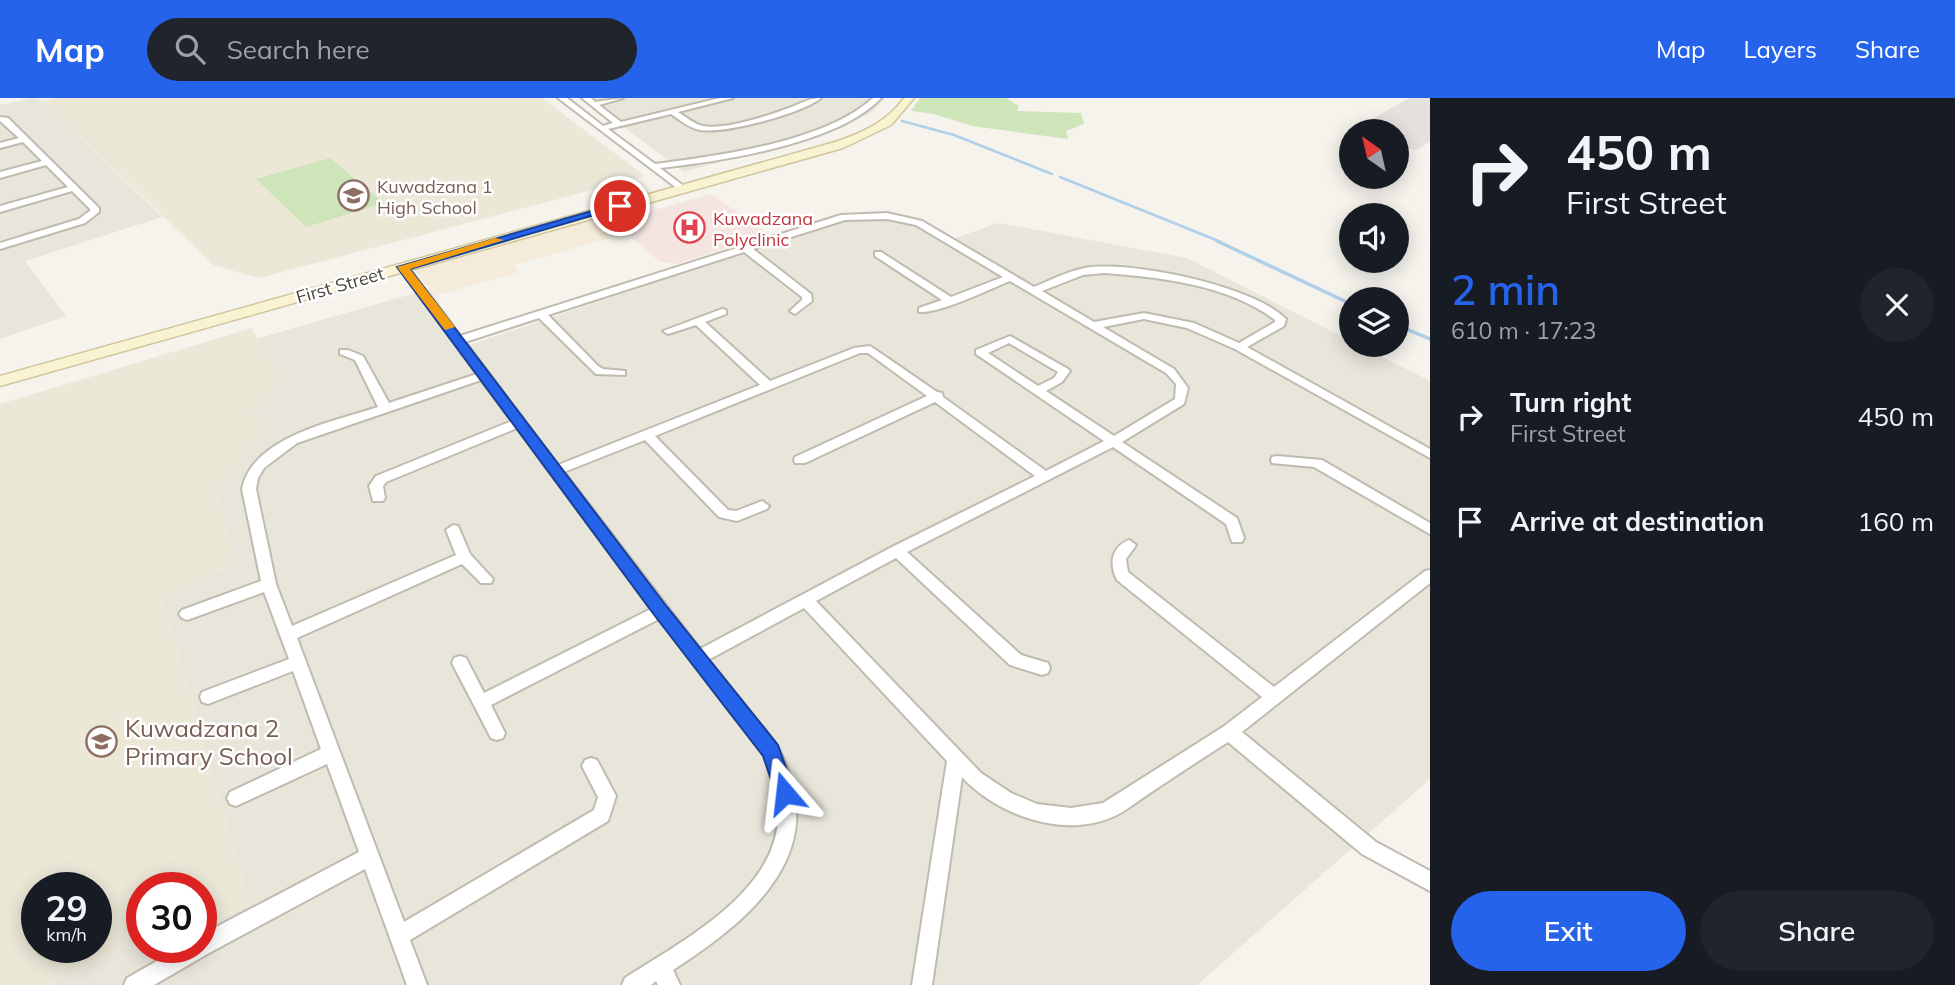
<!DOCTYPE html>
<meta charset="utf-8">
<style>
:root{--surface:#171b24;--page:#20242c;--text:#f1f3f6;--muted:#9ea1a6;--accent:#2563eb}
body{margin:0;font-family:Mulish,sans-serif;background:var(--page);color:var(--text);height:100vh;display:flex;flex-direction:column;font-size:26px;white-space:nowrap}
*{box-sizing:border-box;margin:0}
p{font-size:23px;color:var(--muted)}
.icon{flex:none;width:38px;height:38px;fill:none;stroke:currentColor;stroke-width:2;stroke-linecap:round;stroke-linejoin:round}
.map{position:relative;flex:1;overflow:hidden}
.side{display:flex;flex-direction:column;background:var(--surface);width:525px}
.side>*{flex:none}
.hud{background:#171b24;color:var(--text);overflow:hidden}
.needle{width:46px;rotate:326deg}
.tools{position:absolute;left:1339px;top:21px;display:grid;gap:14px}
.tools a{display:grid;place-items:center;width:70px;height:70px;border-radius:50%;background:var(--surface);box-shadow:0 4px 18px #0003;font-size:35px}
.speed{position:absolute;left:21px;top:774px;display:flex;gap:14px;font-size:35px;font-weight:700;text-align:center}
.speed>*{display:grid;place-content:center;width:91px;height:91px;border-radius:50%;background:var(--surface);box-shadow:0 4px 18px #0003;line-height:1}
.speed small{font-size:18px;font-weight:400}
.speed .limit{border:10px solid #d22;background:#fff;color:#111}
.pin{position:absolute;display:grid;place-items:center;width:60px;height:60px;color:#fff;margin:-30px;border:4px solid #fff;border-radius:50%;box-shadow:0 2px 7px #0007}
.me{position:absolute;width:77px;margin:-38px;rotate:343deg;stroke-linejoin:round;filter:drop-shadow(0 0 5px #0008)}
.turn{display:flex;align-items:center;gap:24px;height:147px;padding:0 21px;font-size:32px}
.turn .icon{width:91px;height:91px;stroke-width:2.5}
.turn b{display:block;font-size:49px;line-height:60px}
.round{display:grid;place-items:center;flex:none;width:74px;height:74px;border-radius:37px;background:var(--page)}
.summary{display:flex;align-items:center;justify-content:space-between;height:119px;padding:0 21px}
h1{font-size:42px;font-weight:600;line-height:52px;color:var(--accent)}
.cta{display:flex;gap:14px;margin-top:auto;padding:14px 21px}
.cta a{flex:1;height:80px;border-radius:42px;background:var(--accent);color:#fff;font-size:28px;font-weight:600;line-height:80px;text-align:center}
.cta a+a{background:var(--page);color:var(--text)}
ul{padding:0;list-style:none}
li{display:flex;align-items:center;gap:21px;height:105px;padding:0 21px}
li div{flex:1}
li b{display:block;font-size:26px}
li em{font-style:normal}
header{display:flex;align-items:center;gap:42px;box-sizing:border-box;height:98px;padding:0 35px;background:var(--accent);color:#fff}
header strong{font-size:33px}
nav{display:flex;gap:38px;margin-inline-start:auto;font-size:24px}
.search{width:490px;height:63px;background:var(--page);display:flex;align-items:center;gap:18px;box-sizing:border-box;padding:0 24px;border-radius:38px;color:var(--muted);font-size:26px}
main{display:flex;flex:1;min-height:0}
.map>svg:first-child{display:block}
.residential{fill:#e8e5db}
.commercial{fill:#f4ebda}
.industrial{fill:#e5e2dd}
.education{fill:#ece8d8;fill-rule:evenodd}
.medical{fill:#f4e5e1}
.green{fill:#cee5b9}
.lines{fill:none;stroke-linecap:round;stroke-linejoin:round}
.stream-far1{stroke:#afcfeb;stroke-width:2.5}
.stream{stroke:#afcfeb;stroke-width:3.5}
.street-casing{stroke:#c0bbaf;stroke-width:4}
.secondary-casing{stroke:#d0c7a0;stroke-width:3}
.street{fill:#fff;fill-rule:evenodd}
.secondary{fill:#faf3d1;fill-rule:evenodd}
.route{fill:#2563eb;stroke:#184099;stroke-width:2}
.slow{fill:#f59e0b}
.labels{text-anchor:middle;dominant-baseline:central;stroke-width:5;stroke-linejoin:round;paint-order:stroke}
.far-education-label{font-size:18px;fill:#785e54;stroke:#fff;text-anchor:start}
.far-health-label{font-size:18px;fill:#be3a42;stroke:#fff;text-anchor:start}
.far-street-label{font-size:18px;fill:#49443a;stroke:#fff}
.near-education-label{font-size:24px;fill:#785e54;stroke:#fff;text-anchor:start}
</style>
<header>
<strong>Map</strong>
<div class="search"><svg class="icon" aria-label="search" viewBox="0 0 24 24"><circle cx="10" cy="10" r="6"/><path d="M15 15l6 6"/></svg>Search here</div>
<nav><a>Map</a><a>Layers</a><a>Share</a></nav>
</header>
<main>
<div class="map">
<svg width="1430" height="887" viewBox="0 0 1430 887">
<rect width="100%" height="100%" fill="#f5f3ec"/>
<!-- residential -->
<path class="residential" d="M 33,0 L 44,3 L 162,119 L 25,163 L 66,218 L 0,241 L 0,7 Z
M 585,0 L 885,0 L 872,14 L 840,31 L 684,74 Z
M 859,116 L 909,120 L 947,143 L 998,125 L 1187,160 L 1351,243 L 1351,247 L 1359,247 L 1430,283 L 1430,681 L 1197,887 L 51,887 L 127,848 L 149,858 L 167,849 L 201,849 L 201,831 L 250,806 L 162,499 L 235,465 L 216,392 L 267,327 L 252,312 L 279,281 L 256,241 L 429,191 L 469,247 Z"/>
<!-- commercial -->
<path class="commercial" d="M 597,120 L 617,138 L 514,167 L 519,174 L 434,198 L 414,171 Z"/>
<!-- industrial -->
<path class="industrial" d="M 1409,0 L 1430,0 L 1430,44 L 1415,52 L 1397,46 L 1396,33 L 1351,33 Z"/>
<!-- education -->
<path class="education" d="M 55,0 L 542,0 L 645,78 L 259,180 L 213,167 L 44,3 Z
M 252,230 L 279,281 L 252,312 L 267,327 L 216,392 L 235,465 L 162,499 L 250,806 L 201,831 L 201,789 L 142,789 L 142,849 L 167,849 L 149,858 L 127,848 L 51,887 L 0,887 L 0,306 ZM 37,789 L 96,789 L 96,849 L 37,849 Z"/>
<!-- medical -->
<path class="medical" d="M 711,96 L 769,136 L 676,166 L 660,164 L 613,124 Z"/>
<!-- green -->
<path class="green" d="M 920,0 L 1006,0 L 1019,8 L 1017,13 L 1081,15 L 1084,26 L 1066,33 L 1068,41 L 972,28 L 934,16 L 911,13 Z
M 330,60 L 384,105 L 306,129 L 256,81 Z"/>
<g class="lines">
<!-- stream-far1 -->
<path class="stream-far1" d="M 902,23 L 954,37 L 1052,76
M 1060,79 L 1221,144"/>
<!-- stream -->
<path class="stream" d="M 1217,143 L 1351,206
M 1396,227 L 1430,241"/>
<defs>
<path id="street" d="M 558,0 L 567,0 L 603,28 L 613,25 L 582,0 L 591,0 L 595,4 L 623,0 L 599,7 L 621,24 L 720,0 L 733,0 L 678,14 C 686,19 694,26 703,28 C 726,32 767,18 789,10 C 800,6 809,0 821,0 C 801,16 725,36 700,32 C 689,30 680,22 671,16 L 608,31 L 655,66 C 718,58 825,44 873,0 L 881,0 C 838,46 722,63 660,70 L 685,89 L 686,91 L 682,94 Z
M 0,19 L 8,20 L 99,110 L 99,114 L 85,125 L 0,151 L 0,145 L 79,121 L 91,112 L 72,93 L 0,114 L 0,108 L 68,89 L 46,67 L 0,80 L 0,74 L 42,63 L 23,44 L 0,50 L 0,45 L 19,40 L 0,23 Z
M 887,115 L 922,123 L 1034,189 C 1051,182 1068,173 1085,170 C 1130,162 1254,188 1286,221 L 1284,228 L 1247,249 L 1430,351 L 1430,360 L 1235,251 L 1187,230 L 1144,221 L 1103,229 L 1174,271 L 1188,290 L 1184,306 L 1122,344 L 1237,420 L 1244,440 L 1242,444 L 1232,444 L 1226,426 L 1113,349 L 907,454 L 1021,557 L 1048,565 L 1050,570 L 1048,575 L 1042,577 L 1010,567 L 896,460 L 816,503 L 981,675 L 1011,695 L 1037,706 L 1071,710 L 1103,705 L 1223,629 L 1262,599 L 1117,482 C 1109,466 1111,449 1129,442 L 1136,447 L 1126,461 L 1128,474 L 1274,589 L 1425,473 L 1430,472 L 1430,485 L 1242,634 L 1376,744 L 1430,773 L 1430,793 L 1362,756 L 1228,644 C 1201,661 1174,679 1147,697 C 1135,705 1123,715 1110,720 C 1061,740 996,716 962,679 L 932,887 L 912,887 L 947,663 L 804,510 L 708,562 C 724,581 740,601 755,620 C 763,629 772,639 778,650 C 834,753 752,821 673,872 L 680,887 L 658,887 L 656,883 L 651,887 L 622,887 L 625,880 C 687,840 795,785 776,696 C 774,683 770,667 763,656 C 753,641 741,627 730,614 C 706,583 683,552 659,521 L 491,607 L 505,635 L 503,640 L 497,642 L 491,640 L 452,565 L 454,560 L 460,558 L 466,560 L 484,595 L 651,511 L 517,330 L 386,384 L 383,388 L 385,400 L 383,403 L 373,403 L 369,388 L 376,378 L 512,323 L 481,282 L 297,345 L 264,370 L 258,380 L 256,391 L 276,486 L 292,528 L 456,457 L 446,432 L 453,427 L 458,428 L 470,456 L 493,481 L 491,485 L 481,485 L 462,466 L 297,540 L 404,824 L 594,712 L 598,699 L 582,668 L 585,662 L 591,660 L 597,662 L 616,698 L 608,723 L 410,842 L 427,887 L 407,887 L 365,771 L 209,855 L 154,887 L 124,887 L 127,880 L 182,849 L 201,849 L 201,837 L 359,754 L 327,666 L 236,708 L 230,706 L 227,700 L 230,694 L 321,651 L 293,573 L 208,606 L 202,604 L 200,599 L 202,594 L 289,561 L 264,494 L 187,522 L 182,520 L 179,516 L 182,512 L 261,483 L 242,391 C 252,339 335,323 378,309 L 355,262 L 340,256 L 340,252 L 348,252 L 363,258 L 389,305 L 477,276 L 400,171 L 400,167 L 406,167 L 460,238 L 841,117 ZM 887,121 L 916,127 L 1003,179 L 951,199 L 881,154 L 875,154 L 875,158 L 942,202 L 919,210 L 919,214 C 939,216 990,191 1010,183 L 1166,275 L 1176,286 L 1175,301 L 1114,338 L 1046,293 L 1062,284 L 1070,273 L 1068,271 L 1010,238 L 976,252 L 976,256 L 1104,343 L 1046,373 L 943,299 L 942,295 L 937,294 L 870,248 L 854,250 L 770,283 L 705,224 L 726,216 L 726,212 L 722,211 L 663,233 L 668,236 L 696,227 L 760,287 L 558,367 L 465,244 L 539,220 L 596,276 L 625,277 L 625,273 L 603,271 L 598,268 L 548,217 L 744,154 L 802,199 L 802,202 L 790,213 L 795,216 L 812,203 L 811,196 L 753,151 L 845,122 ZM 1104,175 C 1161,179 1229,187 1275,222 L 1275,224 L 1239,245 L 1194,225 L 1144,215 L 1094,224 L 1042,193 L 1083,177 ZM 1009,245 L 1058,274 L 1054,280 L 1038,288 L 988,255 ZM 860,255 L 868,255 L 927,298 L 795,359 L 794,362 L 795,365 L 805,365 L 935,304 L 1035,378 L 892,449 L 700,551 L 564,374 L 645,342 L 719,419 L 737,423 L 767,411 L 769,408 L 762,403 L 736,413 L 728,412 L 655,338 Z
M 1277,358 L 1322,362 L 1430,425 L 1430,436 L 1314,369 L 1272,365 L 1271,362 L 1272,359 Z"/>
<path id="secondary" d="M 904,0 L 914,0 L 891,27 L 843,50 L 0,288 L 0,278 L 835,44 C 862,35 887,24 904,0 Z"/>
</defs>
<!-- street casing -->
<use href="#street" class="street-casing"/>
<!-- secondary casing -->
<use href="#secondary" class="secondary-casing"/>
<!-- street -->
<use href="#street" class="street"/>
<!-- secondary -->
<use href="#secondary" class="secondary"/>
</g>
<!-- route -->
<path class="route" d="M 616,106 L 625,108 L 410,171 L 667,509 L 778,647 L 795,695 L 792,702 L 785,705 L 778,702 L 763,658 L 655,518 L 397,169 Z"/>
<!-- slow -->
<path class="slow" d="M 495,140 L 504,142 L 410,171 L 455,229 L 445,232 L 397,169 Z"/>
<!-- icons -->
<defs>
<symbol id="school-ring" viewBox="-11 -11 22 22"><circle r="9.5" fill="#fff" stroke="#8d6e63" stroke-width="1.5"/><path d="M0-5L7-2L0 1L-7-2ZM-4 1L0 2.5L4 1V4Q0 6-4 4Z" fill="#8d6e63"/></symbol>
<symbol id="hospital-ring" viewBox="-11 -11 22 22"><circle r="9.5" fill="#fff" stroke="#e0444e" stroke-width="1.5"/><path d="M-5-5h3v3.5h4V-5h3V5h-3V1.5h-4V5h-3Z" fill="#e0444e"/></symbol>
</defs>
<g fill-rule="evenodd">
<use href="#school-ring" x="336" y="80" width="35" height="35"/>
<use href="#hospital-ring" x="672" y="112" width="35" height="35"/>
<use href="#school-ring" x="84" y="626" width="35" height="35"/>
</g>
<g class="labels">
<!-- far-education labels -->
<g class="far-education-label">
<text x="377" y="88">Kuwadzana 1<tspan x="377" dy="21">High School</tspan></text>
</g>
<!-- far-health labels -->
<g class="far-health-label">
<text x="713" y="120">Kuwadzana<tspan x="713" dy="21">Polyclinic</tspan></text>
</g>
<!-- far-street labels -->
<g class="far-street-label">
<text transform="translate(340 187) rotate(-16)">First Street</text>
</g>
<!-- near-education labels -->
<g class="near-education-label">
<text x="125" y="630">Kuwadzana 2<tspan x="125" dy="28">Primary School</tspan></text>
</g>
</g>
</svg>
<div class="tools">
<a><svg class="needle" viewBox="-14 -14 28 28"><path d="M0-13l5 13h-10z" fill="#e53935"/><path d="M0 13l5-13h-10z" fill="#9ea1a6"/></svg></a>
<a><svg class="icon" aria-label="sound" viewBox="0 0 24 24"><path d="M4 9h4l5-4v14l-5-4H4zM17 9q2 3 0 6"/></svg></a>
<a><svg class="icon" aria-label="layers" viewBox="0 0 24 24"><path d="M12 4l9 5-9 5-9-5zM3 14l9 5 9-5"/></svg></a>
</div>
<div class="speed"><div>29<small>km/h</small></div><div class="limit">30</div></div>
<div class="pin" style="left:620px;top:108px;background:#d93025"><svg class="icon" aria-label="arrive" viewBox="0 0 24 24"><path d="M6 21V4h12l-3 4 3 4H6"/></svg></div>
<svg class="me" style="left:785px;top:695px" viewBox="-20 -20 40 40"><path d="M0-17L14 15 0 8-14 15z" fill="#2563eb" stroke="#fff" stroke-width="4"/></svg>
</div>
<section class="side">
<div class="hud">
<div class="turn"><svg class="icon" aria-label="right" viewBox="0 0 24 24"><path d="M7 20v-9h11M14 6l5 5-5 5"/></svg><div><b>450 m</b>First Street</div></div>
</div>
<div class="summary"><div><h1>2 min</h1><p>610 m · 17:23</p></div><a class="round"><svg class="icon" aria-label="close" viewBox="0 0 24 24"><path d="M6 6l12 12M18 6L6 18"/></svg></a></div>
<ul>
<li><svg class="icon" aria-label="right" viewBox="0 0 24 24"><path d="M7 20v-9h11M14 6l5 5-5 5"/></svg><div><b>Turn right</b><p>First Street</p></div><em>450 m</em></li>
<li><svg class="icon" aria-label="arrive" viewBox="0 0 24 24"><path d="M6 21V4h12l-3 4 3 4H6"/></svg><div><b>Arrive at destination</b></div><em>160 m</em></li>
</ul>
<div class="cta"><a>Exit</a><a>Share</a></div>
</section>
</main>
